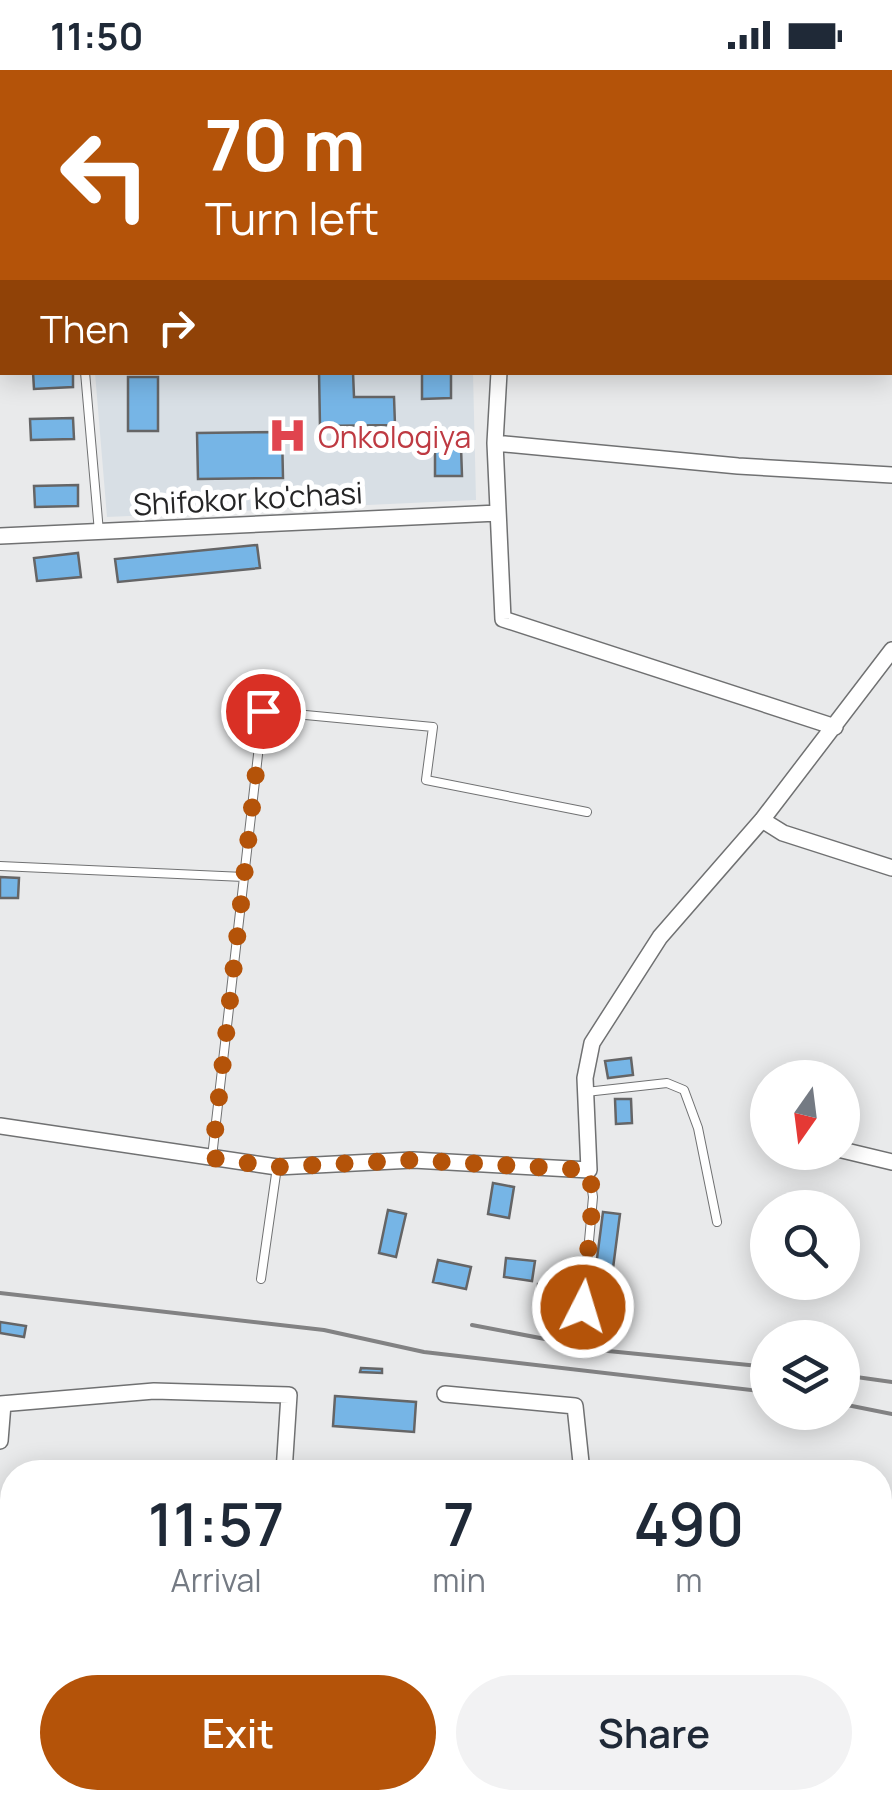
<!DOCTYPE html>
<style>
:root{--surface:#fff;--page:#f2f2f3;--text:#1f2937;--muted:#747a83;--accent:#b45309}
body{margin:0;font-family:Manrope,sans-serif;background:var(--page);color:var(--text);height:100vh;display:flex;flex-direction:column;font-size:38px;white-space:nowrap}
*{box-sizing:border-box;margin:0}
p{font-size:32px;color:var(--muted)}
.icon{flex:none;width:55px;height:55px;fill:none;stroke:currentColor;stroke-width:2;stroke-linecap:round;stroke-linejoin:round}
.map{position:relative;flex:1;overflow:hidden}
.drawer{position:absolute;left:0px;top:1390px;width:892px;height:350px;display:flex;flex-direction:column;background:var(--surface);border-radius:40px 40px 0 0;box-shadow:0 5px 25px #0003}
.drawer>*{flex:none}
.guide{position:absolute;left:0px;top:0px;width:892px;height:305px;box-shadow:0 5px 25px #0003;background:#b45309;color:#fff;overflow:hidden}
.needle{width:65px;rotate:194deg}
.buttons{position:absolute;left:750px;top:990px;display:grid;gap:20px}
.buttons a{display:grid;place-items:center;width:110px;height:110px;border-radius:50%;background:var(--surface);box-shadow:0 5px 25px #0003;font-size:50px}
.pin{position:absolute;display:grid;place-items:center;width:85px;height:85px;color:#fff;margin:-42px;border:5px solid #fff;border-radius:50%;box-shadow:0 2px 10px #0007}
.me{position:absolute;width:110px;margin:-55px;rotate:5deg;stroke-linejoin:round;filter:drop-shadow(0 0 8px #0008)}
.turn{display:flex;align-items:center;gap:35px;height:210px;padding:0 40px;font-size:45px}
.turn .icon{width:130px;height:130px;stroke-width:2.5}
.turn b{display:block;font-size:70px;line-height:85px}
.then{display:flex;align-items:center;height:95px;padding:0 40px;background:#0003;gap:20px;font-size:38px}
.eta{display:flex;justify-content:space-evenly;align-items:center;height:170px;text-align:center}
.eta b{font-size:60px;font-weight:600;line-height:70px}
.primary-button{display:flex;gap:20px;margin-top:auto;padding:20px 40px}
.primary-button a{flex:1;height:115px;border-radius:60px;background:var(--accent);color:#fff;font-size:40px;font-weight:600;line-height:115px;text-align:center}
.primary-button a+a{background:var(--page);color:var(--text)}
.status{display:flex;justify-content:space-between;align-items:center;height:70px;padding:0 50px;background:var(--surface);direction:ltr}
.status svg{height:28px;fill:currentColor}
.map>svg:first-child{display:block}
.built{fill:#d8dfe5}
.building{fill:#76b5e6;stroke:#656566;stroke-width:2.5}
.lines{fill:none;stroke-linecap:round;stroke-linejoin:round}
.lane-casing{stroke:#707172;stroke-width:10}
.street-casing{stroke:#707172;stroke-width:18}
.secondary-casing{stroke:#707172;stroke-width:22}
.primary-casing{stroke:#707172;stroke-width:25}
.path{stroke:#9a9b9c;stroke-width:2.5;stroke-dasharray:5 5;stroke-linecap:butt}
.lane{stroke:#fff;stroke-width:8}
.street{stroke:#fff;stroke-width:15}
.secondary{stroke:#fff;stroke-width:20}
.primary{stroke:#fff;stroke-width:22}
.rail{stroke:#828283;stroke-width:4}
.route{stroke:#b45309;stroke-width:18;stroke-dasharray:0 32.4}
.labels{text-anchor:middle;dominant-baseline:central;stroke-width:10;stroke-linejoin:round;paint-order:stroke}
.health-label{font-size:30px;fill:#be3a42;stroke:#fff;text-anchor:start}
.street-label{font-size:30px;fill:#252526;stroke:#fff}
</style>
<div class="status"><b>11:50</b><svg viewBox="0 0 49 12"><path d="M0 12V9h3v3zM5 12V6h3v6zM10 12V3h3v9zM15 12V0h3v12zM26 1h20v11H26zM47 4h2v5h-2z"/></svg></div>
<div class="map">
<svg width="892" height="1740" viewBox="0 0 892 1740">
<rect width="100%" height="100%" fill="#e9eaeb"/>
<!-- built -->
<path class="built" d="M 95,303 L 473,303 L 476,430 L 107,447 Z"/>
<!-- building -->
<path class="building" d="M 268,0 L 389,0 L 389,2 L 228,2 Z
M 33,302 L 73,302 L 73,317 L 34,319 Z
M 319,302 L 353,302 L 354,327 L 394,327 L 395,355 L 320,356 Z
M 422,302 L 451,302 L 451,328 L 422,329 Z
M 128,307 L 158,307 L 158,361 L 128,361 Z
M 73,348 L 74,369 L 31,370 L 30,349 Z
M 282,362 L 283,408 L 198,409 L 197,363 Z
M 435,377 L 461,377 L 462,406 L 435,406 Z
M 78,415 L 78,436 L 35,437 L 34,416 Z
M 257,475 L 260,498 L 118,512 L 115,489 Z
M 78,483 L 81,507 L 37,511 L 34,488 Z
M 0,807 L 19,808 L 18,828 L 0,828 Z
M 631,988 L 633,1005 L 608,1008 L 605,991 Z
M 615,1029 L 631,1029 L 632,1053 L 616,1054 Z
M 493,1113 L 514,1117 L 509,1148 L 488,1144 Z
M 388,1140 L 406,1144 L 396,1187 L 379,1183 Z
M 603,1142 L 620,1144 L 612,1206 L 595,1204 Z
M 506,1188 L 535,1191 L 532,1211 L 504,1207 Z
M 438,1190 L 471,1197 L 466,1219 L 433,1212 Z
M 538,1214 L 568,1216 L 566,1237 L 536,1234 Z
M 0,1252 L 26,1256 L 24,1267 L 0,1263 Z
M 361,1298 L 382,1299 L 382,1303 L 360,1302 Z
M 335,1326 L 416,1332 L 414,1362 L 333,1356 Z"/>
<g class="lines">
<defs>
<path id="lane" d="M 565,0 L 565,2
M 214,2 L 214,0
M 803,2 L 804,0
M 0,73 L 2,73
M 890,283 L 892,283
M 85,302 L 99,462
M 0,796 L 244,807
M 586,1022 L 667,1013 L 684,1020 L 698,1058 L 717,1152
M 212,1087 L 263,641 L 433,657 L 426,710 L 587,742
M 261,1209 L 277,1097
M 583,1237 L 593,1127 L 589,1100"/>
<path id="street" d="M 499,302 L 495,373 L 503,549 L 835,657
M 495,373 L 738,396 L 892,405
M 0,466 L 498,443
M 762,750 L 783,763 L 892,798
M 0,1056 L 277,1097 L 413,1090 L 589,1100 L 585,1008 L 592,973 L 660,867 L 762,750 L 892,580
M 842,1080 L 892,1092
M 445,1324 L 575,1336 L 582,1402
M 0,1334 L 154,1321 L 289,1325 L 284,1402
M 0,1371 L 3,1334
M 880,1499 L 892,1500
M 0,1538 L 9,1516
M 880,1622 L 892,1627
M 581,1728 L 632,1740
M 1,1729 L 67,1740
M 562,1740 L 564,1728"/>
<path id="secondary" d="M 700,0 L 703,2
M 730,0 L 733,2
M 890,134 L 892,136"/>
<path id="primary" d="M 890,172 L 892,171
M 0,208 L 2,208"/>
</defs>
<!-- lane casing -->
<use href="#lane" class="lane-casing"/>
<!-- street casing -->
<use href="#street" class="street-casing"/>
<!-- secondary casing -->
<use href="#secondary" class="secondary-casing"/>
<!-- primary casing -->
<use href="#primary" class="primary-casing"/>
<!-- path -->
<path class="path" d="M 257,1740 L 260,1728"/>
<!-- lane -->
<use href="#lane" class="lane"/>
<!-- street -->
<use href="#street" class="street"/>
<!-- secondary -->
<use href="#secondary" class="secondary"/>
<!-- primary -->
<use href="#primary" class="primary"/>
<!-- rail -->
<path class="rail" d="M 0,1223 L 324,1260 L 424,1282 L 768,1322
M 472,1255 L 608,1281 L 768,1297
M 842,1305 L 892,1312
M 842,1334 L 892,1344"/>
</g>
<g class="lines">
<!-- route -->
<path class="route" d="M 263,641 L 212,1088 L 276,1097 L 413,1090 L 589,1100 L 593,1127 L 583,1237"/>
</g>
<!-- icons -->
<defs>
<symbol id="hospital-bare" viewBox="-9 -9 18 18"><path d="M-5-5h3v3.5h4V-5h3V5h-3V1.5h-4V5h-3Z" fill="#e0444e" stroke="#fff" stroke-width="2.5" paint-order="stroke"/></symbol>
</defs>
<g fill-rule="evenodd">
<use href="#hospital-bare" x="260" y="338" width="55" height="55"/>
</g>
<g class="labels">
<!-- health labels -->
<g class="health-label">
<text x="318" y="366">Onkologiya</text>
</g>
<!-- street labels -->
<g class="street-label">
<text transform="translate(248 428) rotate(-3)">Shifokor ko'chasi</text>
</g>
</g>
</svg>
<div class="buttons">
<a><svg class="needle" viewBox="-14 -14 28 28"><path d="M0-13l5 13h-10z" fill="#e53935"/><path d="M0 13l5-13h-10z" fill="#747a83"/></svg></a>
<a><svg class="icon" aria-label="search" viewBox="0 0 24 24"><circle cx="10" cy="10" r="6"/><path d="M15 15l6 6"/></svg></a>
<a><svg class="icon" aria-label="layers" viewBox="0 0 24 24"><path d="M12 4l9 5-9 5-9-5zM3 14l9 5 9-5"/></svg></a>
</div>
<div class="pin" style="left:263px;top:641px;background:#d93025"><svg class="icon" aria-label="arrive" viewBox="0 0 24 24"><path d="M6 21V4h12l-3 4 3 4H6"/></svg></div>
<svg class="me" style="left:583px;top:1237px" viewBox="-20 -20 40 40"><circle r="17" fill="#b45309" stroke="#fff" stroke-width="3"/><path d="M0-11L8 9 0 5-8 9z" fill="#fff"/></svg>
<div class="guide">
<div class="turn"><svg class="icon" aria-label="left" viewBox="0 0 24 24"><path d="M17 20v-9H6M10 6l-5 5 5 5"/></svg><div><b>70 m</b>Turn left</div></div>
<div class="then">Then<svg class="icon" aria-label="right" viewBox="0 0 24 24"><path d="M7 20v-9h11M14 6l5 5-5 5"/></svg></div>
</div>
<section class="drawer">
<div class="eta">
<div><b>11:57</b><p>Arrival</p></div>
<div><b>7</b><p>min</p></div>
<div><b>490</b><p>m</p></div>
</div>
<div class="primary-button"><a>Exit</a><a>Share</a></div>
</section>
</div>
